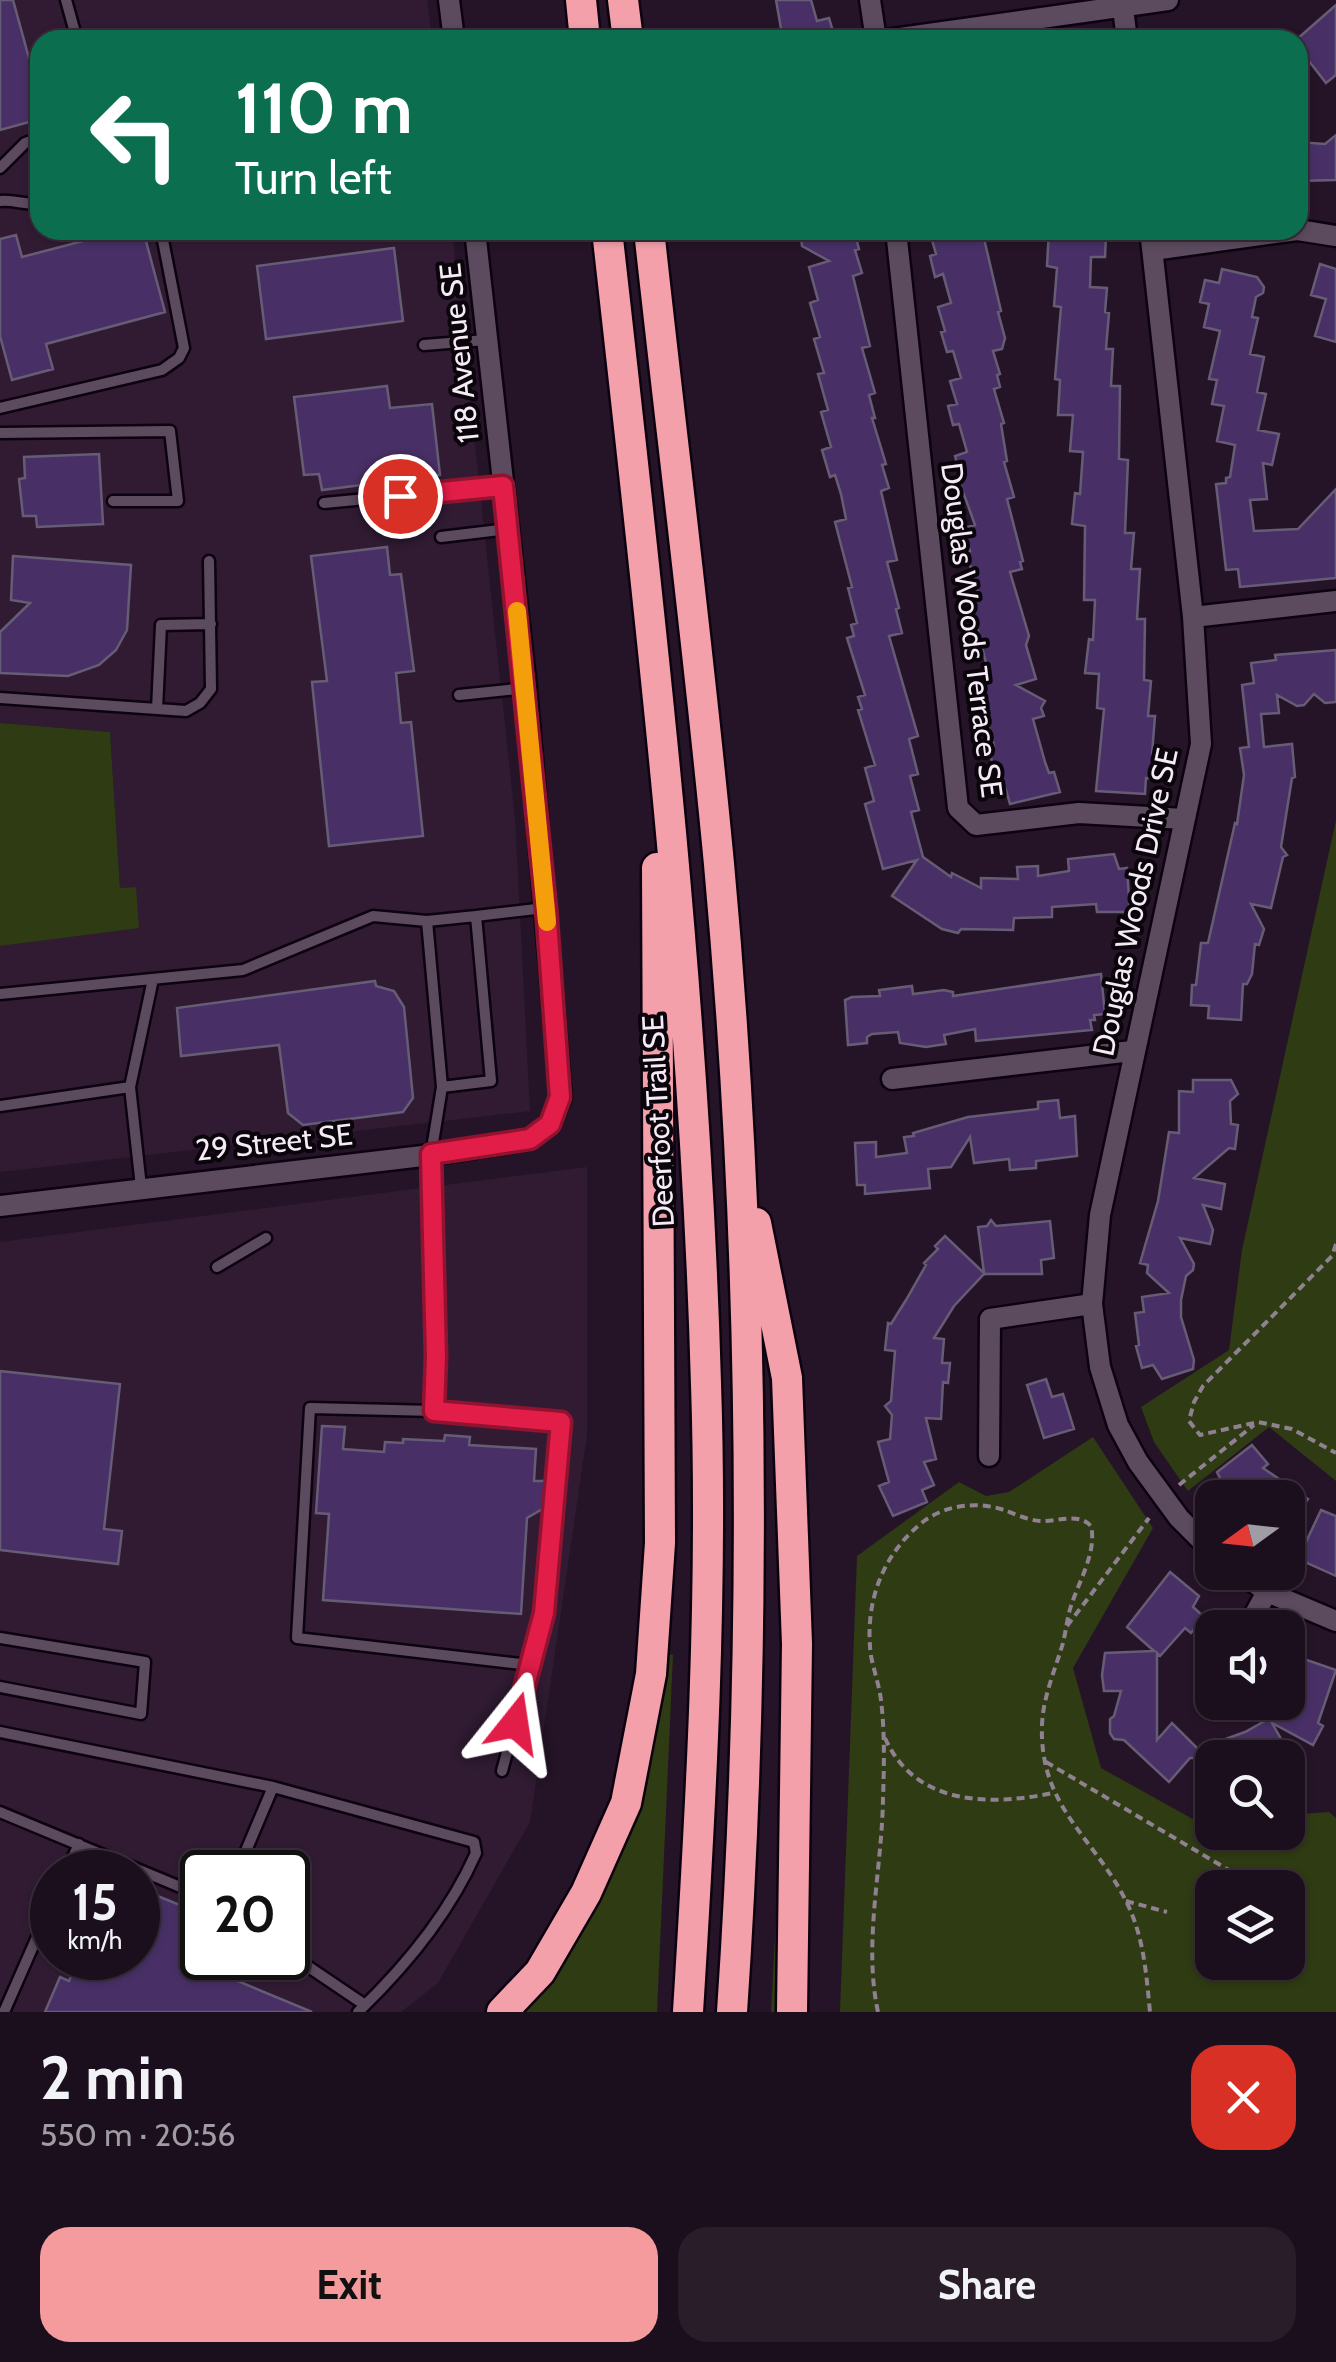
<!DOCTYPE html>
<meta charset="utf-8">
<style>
:root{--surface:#1c0f1d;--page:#291d2a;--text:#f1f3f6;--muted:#a09ca4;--line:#3a2f3b;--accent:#f59b9d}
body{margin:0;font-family:Cabin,sans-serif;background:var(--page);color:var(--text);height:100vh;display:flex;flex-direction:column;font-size:38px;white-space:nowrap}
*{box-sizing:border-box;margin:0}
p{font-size:32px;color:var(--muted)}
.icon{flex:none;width:55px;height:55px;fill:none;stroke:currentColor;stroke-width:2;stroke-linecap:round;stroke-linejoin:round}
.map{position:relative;height:2012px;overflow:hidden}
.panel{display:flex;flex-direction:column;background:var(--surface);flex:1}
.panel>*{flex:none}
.top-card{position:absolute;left:30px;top:30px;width:1278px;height:210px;border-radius:30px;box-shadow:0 2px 8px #0004,0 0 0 2px var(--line);background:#0b6e4f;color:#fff;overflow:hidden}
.needle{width:65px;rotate:255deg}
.buttons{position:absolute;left:1195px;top:1480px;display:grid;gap:20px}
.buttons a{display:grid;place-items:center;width:110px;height:110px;border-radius:20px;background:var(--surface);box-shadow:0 2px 8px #0004,0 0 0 2px var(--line);font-size:50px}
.speed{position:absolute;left:30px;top:1850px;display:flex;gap:20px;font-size:50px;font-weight:700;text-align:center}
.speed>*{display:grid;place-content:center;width:130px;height:130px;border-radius:50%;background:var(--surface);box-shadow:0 2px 8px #0004,0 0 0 2px var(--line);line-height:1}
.speed small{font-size:25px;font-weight:400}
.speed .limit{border:5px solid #111;border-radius:15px;background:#fff;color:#111}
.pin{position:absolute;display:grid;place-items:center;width:85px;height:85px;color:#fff;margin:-42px;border:5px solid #fff;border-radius:50%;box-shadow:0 2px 10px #0007}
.me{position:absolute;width:110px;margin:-55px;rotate:15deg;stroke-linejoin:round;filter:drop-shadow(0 0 8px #0008)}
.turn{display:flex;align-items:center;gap:35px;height:210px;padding:0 40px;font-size:45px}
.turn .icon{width:130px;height:130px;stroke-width:2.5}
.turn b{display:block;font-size:70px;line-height:85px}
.round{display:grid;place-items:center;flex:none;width:105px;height:105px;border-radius:30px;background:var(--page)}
.summary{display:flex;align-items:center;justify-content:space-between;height:170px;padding:0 40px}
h1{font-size:60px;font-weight:700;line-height:75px}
.button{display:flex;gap:20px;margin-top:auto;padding:20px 40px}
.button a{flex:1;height:115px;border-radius:30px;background:var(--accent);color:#111;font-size:40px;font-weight:700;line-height:115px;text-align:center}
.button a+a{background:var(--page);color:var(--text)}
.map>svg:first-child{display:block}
.built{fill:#301b33;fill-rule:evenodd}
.green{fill:#2e3b13;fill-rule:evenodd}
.building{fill:#483066;stroke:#665c76;stroke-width:2.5}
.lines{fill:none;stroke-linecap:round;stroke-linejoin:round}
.service-casing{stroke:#0d020f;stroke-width:15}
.minor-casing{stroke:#0d020f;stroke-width:25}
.motorway-casing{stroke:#0d020f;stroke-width:35}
.path{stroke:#908191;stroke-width:4;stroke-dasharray:8 5;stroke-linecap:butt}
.service{stroke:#5c4a5f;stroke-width:10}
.minor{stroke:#5c4a5f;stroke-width:20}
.motorway{stroke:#f3a0ab;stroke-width:30}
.route-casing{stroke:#92132f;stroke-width:25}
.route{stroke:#e11d48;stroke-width:18}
.slow{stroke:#f59e0b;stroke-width:18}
.labels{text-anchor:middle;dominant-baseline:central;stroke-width:8;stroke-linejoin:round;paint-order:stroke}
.street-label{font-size:30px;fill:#f6eaf7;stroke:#0a040b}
</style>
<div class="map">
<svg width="1336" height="2012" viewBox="0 0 1336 2012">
<rect width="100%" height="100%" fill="#251427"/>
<!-- built -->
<path class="built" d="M 0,0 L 427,0 L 432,40 L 40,40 L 40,230 L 452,230 L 515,819 L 530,1111 L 0,1172 L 0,946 L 139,927 L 135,887 L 120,889 L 110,732 L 0,723 Z
M 587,1167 L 587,1435 L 530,1822 L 438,1983 L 401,2012 L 0,2012 L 0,1242 ZM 52,1872 L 138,1872 L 138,1958 L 52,1958 ZM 202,1872 L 288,1872 L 288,1958 L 202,1958 Z"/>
<!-- green -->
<path class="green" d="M 0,723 L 110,732 L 120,888 L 136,887 L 139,928 L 0,946 Z
M 1336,820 L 1336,1481 L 1269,1427 L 1188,1491 L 1154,1442 L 1141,1407 L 1229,1350 L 1242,1250 Z
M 1093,1437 L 1153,1528 L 1073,1668 L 1101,1768 L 1200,1823 L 1212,1822 L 1212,1832 L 1288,1832 L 1288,1815 L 1329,1812 L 1336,1818 L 1336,2012 L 840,2012 L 857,1556 L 959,1482 L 986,1496 L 1009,1492 ZM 1212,1888 L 1288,1888 L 1288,1962 L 1212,1962 Z
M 665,1654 L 673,1655 L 657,2012 L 522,2012 L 572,1946 Z
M 779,1862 L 786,1863 L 782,2012 L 771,2012 Z"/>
<!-- building -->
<path class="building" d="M 0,0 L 13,0 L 32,69 L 40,66 L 40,119 L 0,130 Z
M 776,0 L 811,0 L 817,21 L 829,18 L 835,38 L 783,40 Z
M 1336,5 L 1336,75 L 1326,83 L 1298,47 L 1296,40 Z
M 1336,135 L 1336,180 L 1298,181 L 1298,142 L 1325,144 Z
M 125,230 L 143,230 L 165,312 L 46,344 L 53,369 L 12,380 L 0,336 L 0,239 L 16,235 L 22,257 Z
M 800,230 L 854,230 L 859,249 L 855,250 L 862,273 L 853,276 L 870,346 L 862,348 L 875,393 L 869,395 L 875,418 L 872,418 L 886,464 L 882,465 L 889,488 L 881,491 L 897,560 L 887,562 L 899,608 L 896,609 L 902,633 L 889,636 L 918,736 L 909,739 L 918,774 L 910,776 L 919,810 L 911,812 L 923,857 L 951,877 L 952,873 L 981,888 L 981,878 L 1018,879 L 1017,867 L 1038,866 L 1038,876 L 1069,871 L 1068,859 L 1114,854 L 1119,869 L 1127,868 L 1130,912 L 1097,912 L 1096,904 L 1052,907 L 1052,917 L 1014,918 L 1013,930 L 961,929 L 958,933 L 942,929 L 892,896 L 917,860 L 883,869 L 865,804 L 874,801 L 865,768 L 875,765 L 858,710 L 862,709 L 858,697 L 865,695 L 847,638 L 854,636 L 851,625 L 857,623 L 848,588 L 852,587 L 835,522 L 846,519 L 841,494 L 835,475 L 830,477 L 822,450 L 831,447 L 821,412 L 828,410 L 818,374 L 824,373 L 814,339 L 820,337 L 810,303 L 818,300 L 809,267 L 829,261 L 802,246 Z
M 929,230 L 982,230 L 1001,311 L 998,312 L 1005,338 L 1002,349 L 993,351 L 1000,374 L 997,375 L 1000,387 L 994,389 L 1004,423 L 1001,424 L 1007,461 L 1004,462 L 1014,497 L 1007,499 L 1023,561 L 1020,562 L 1022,569 L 1010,572 L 1029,636 L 1026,645 L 1036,679 L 1016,685 L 1045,701 L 1041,708 L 1044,716 L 1033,719 L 1045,762 L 1049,773 L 1054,772 L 1060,792 L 1010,804 L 1006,790 L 995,793 L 989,773 L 995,771 L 988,748 L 994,746 L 981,700 L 987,698 L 980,673 L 988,671 L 971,602 L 980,599 L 966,552 L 970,551 L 964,528 L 975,525 L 958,478 L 961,477 L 955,456 L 967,452 L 959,424 L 953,425 L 948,406 L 957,404 L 950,381 L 961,378 L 953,351 L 947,352 L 941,332 L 945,331 L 938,307 L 951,303 L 943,274 L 935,277 L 930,256 L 936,254 Z
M 1049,230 L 1097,230 L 1096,236 L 1106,236 L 1105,257 L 1091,257 L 1090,287 L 1107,288 L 1105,312 L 1109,313 L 1106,349 L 1113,349 L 1111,386 L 1120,386 L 1119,459 L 1128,460 L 1125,533 L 1134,533 L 1131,569 L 1140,569 L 1137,619 L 1145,619 L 1144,680 L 1151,681 L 1148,716 L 1155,716 L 1152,754 L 1159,755 L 1157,779 L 1146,778 L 1145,794 L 1096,791 L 1104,709 L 1097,708 L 1099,674 L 1085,673 L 1089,639 L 1093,640 L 1095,600 L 1084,600 L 1085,526 L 1072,524 L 1075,493 L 1080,494 L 1083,452 L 1070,451 L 1073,415 L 1058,415 L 1060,380 L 1055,379 L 1061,307 L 1054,306 L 1057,268 L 1047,266 Z
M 394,248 L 403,321 L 266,339 L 257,266 Z
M 1320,264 L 1336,269 L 1336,342 L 1315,336 L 1326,299 L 1311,295 Z
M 1222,269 L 1257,277 L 1264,287 L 1263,293 L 1256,297 L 1252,317 L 1258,318 L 1250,354 L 1264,357 L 1257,392 L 1266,394 L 1258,430 L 1279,434 L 1272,465 L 1263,463 L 1267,499 L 1250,500 L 1254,531 L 1298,529 L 1336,489 L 1336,578 L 1240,587 L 1238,569 L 1226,570 L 1216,484 L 1226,483 L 1226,478 L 1230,477 L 1235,445 L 1217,441 L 1224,406 L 1212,404 L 1217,380 L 1209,379 L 1220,331 L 1204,327 L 1209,304 L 1200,302 L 1205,280 L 1219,283 Z
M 387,386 L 390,408 L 432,404 L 440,475 L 322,490 L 319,474 L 304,475 L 294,397 Z
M 99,454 L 103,524 L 37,527 L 36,516 L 23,516 L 19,479 L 25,478 L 24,457 Z
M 387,547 L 390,575 L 401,574 L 414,671 L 396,673 L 401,723 L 411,722 L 423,836 L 329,846 L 312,682 L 327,681 L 311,556 Z
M 13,556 L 131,565 L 127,630 L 116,650 L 99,665 L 68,676 L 0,673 L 0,632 L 30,603 L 11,600 Z
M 1336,650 L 1336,702 L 1325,703 L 1314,694 L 1304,705 L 1297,706 L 1277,695 L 1279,713 L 1261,714 L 1264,747 L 1292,744 L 1295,777 L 1292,778 L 1281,847 L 1287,855 L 1283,857 L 1271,908 L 1251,904 L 1264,929 L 1259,945 L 1255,944 L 1252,974 L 1247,984 L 1243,984 L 1241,1020 L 1208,1018 L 1209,1006 L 1191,1005 L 1192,985 L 1196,985 L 1201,943 L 1208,943 L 1235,823 L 1237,824 L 1244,775 L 1240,748 L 1249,747 L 1242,685 L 1254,683 L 1251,663 L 1276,660 L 1275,655 Z
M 1101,974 L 1105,1014 L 1094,1015 L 1095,1020 L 1090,1020 L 1092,1030 L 976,1041 L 975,1029 L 944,1035 L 946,1044 L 926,1047 L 900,1043 L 898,1032 L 872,1034 L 867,1037 L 867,1043 L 848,1045 L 845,1000 L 852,997 L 880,996 L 879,990 L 912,986 L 913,994 L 944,990 L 953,992 L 953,996 Z
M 375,981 L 376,986 L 394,991 L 404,1007 L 413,1098 L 403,1112 L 303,1125 L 288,1113 L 279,1045 L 181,1056 L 177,1008 Z
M 1193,1080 L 1231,1080 L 1238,1094 L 1230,1101 L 1231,1124 L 1238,1125 L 1235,1149 L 1229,1148 L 1194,1178 L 1225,1184 L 1221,1209 L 1203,1205 L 1213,1230 L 1210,1244 L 1180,1238 L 1194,1264 L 1193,1270 L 1186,1276 L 1181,1300 L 1181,1317 L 1194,1360 L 1193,1369 L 1162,1379 L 1153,1365 L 1142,1368 L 1136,1346 L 1139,1345 L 1135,1313 L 1144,1312 L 1142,1297 L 1169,1293 L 1147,1273 L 1148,1265 L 1140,1263 L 1158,1201 L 1169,1132 L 1179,1133 L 1179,1091 L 1193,1092 Z
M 1058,1100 L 1060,1118 L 1075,1116 L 1077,1156 L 1036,1161 L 1036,1168 L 1010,1170 L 1009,1159 L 974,1163 L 970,1137 L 951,1167 L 928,1169 L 930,1188 L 865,1194 L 865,1185 L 857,1185 L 855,1143 L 876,1142 L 876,1157 L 907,1153 L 904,1137 L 914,1136 L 913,1133 L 968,1117 L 1038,1109 L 1038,1102 Z
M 991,1220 L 996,1226 L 1050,1221 L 1054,1258 L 1041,1260 L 1042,1274 L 984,1274 L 954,1306 L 934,1338 L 944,1339 L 942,1363 L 950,1363 L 948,1383 L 943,1382 L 941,1419 L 926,1418 L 936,1459 L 924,1462 L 934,1485 L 922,1490 L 927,1502 L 893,1516 L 879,1486 L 889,1482 L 878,1442 L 890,1439 L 892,1415 L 885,1406 L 891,1401 L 895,1351 L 885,1350 L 888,1323 L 891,1324 L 906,1300 L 926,1265 L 924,1263 L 938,1249 L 935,1246 L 945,1236 L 984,1273 L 978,1227 L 987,1226 Z
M 0,1371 L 120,1384 L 104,1529 L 122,1531 L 118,1564 L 0,1550 Z
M 1046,1379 L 1052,1397 L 1063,1394 L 1074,1429 L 1044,1438 L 1027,1385 Z
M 322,1426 L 345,1427 L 343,1449 L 384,1452 L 385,1442 L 403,1443 L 403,1439 L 444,1441 L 445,1435 L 470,1437 L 469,1445 L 536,1449 L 534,1481 L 546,1481 L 544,1508 L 527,1518 L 521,1614 L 323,1600 L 329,1514 L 316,1513 Z
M 1252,1445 L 1268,1464 L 1263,1468 L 1308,1499 L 1288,1527 L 1288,1498 L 1214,1498 L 1225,1488 L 1217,1472 Z
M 1321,1510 L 1336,1516 L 1336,1576 L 1298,1559 Z
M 1170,1572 L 1199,1596 L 1193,1607 L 1204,1617 L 1191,1633 L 1185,1628 L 1160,1656 L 1157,1653 L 1157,1740 L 1172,1723 L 1198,1749 L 1245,1732 L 1279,1713 L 1260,1702 L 1288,1702 L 1288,1662 L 1301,1666 L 1304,1659 L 1336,1670 L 1318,1723 L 1323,1726 L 1313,1745 L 1272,1723 L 1292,1758 L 1212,1758 L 1212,1797 L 1210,1797 L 1196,1758 L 1190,1758 L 1169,1782 L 1124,1740 L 1114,1739 L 1110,1733 L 1110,1719 L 1114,1716 L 1121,1691 L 1104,1691 L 1102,1675 L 1105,1653 L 1154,1651 L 1127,1627 Z
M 138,1888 L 202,1914 L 202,1958 L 242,1958 L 233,1979 L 312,2012 L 45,2012 L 60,1977 L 69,1981 L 79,1958 L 138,1958 Z"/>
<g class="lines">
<defs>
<path id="service" d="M 66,0 L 76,36
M 0,168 L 25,143 L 40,138
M 0,201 C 14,199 26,206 40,203
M 424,345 L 486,340
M 0,408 L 162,370 L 179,358 L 184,348 L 161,230
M 0,433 L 170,431 L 178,501 L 113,501
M 324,503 L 503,486
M 441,537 L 508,529
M 459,695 L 526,688
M 0,698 L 186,711 L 200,703 L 211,689 L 209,561
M 157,709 L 161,625 L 211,624
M 0,994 L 243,970 L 373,916 L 427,921
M 130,1087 L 141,1187
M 442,1087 L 427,921 L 476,916
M 0,1106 L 130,1087 L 153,979
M 217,1267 L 266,1238
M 434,1411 L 436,1357 L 431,1155 L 442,1087 L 491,1081 L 476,916 L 545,908
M 0,1638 L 145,1662 L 141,1714 L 0,1687
M 0,1732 L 273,1787 L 474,1842 L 476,1853 C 449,1914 406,1966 358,2012
M 502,1771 L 544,1613 L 561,1422 L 434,1411 L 310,1408 L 297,1638 L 530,1665
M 0,1812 L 202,1896
M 66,1872 L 79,1844
M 237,1872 L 273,1787
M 288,1953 L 365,2005
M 4,2012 L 52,1903"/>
<path id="minor" d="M 449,0 L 454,40
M 870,0 L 876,40
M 1122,0 L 1127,40
M 886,40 L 1168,0
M 896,230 L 958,808 L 976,825 L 1079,813 L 1184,819
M 1150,230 L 1193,617 L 1201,744 L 1100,1215 L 1092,1304 L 1100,1367 L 1118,1425 L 1138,1462 L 1179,1518 L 1212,1551
M 1298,230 L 1336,236
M 1153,250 L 1297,230
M 1193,617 L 1336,601
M 892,1079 L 1132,1051
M 0,1206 L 431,1155 L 530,1139 L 550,1124 L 561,1097 L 526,688 L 475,230
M 989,1456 L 990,1319 L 1092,1304
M 1240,1572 L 1267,1592 L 1336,1621
M 1247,1628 L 1267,1592
M 1211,1692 L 1212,1690"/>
<path id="motorway" d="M 581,0 L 585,40
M 623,0 L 628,40
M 607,230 C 650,614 695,997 706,1384 C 713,1593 701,1803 688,2012
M 649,230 C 672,441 699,652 719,864 C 754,1245 758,1630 732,2012
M 756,1223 L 787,1378 L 797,1644 L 792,2012
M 502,2012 L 540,1972 L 586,1893 L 626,1803 L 651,1674 L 660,1543 L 657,868"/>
</defs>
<!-- service casing -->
<use href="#service" class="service-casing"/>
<!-- minor casing -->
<use href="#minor" class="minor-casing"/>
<!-- motorway casing -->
<use href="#motorway" class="motorway-casing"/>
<!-- path -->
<path class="path" d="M 1336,1244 L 1332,1256 L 1203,1386 L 1194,1402 L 1189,1421 L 1200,1435 L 1258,1422 L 1292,1429 L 1336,1453
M 1179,1485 L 1254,1425
M 1067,1626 L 1149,1518
M 885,1738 C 915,1806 990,1806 1053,1793
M 1046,1762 L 1227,1869 L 1253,1880
M 1126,1901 L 1167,1912
M 878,2012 C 863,1943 882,1869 883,1799 C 884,1767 885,1733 881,1700 C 879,1685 874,1671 871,1656 C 864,1603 882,1554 924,1521 C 946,1505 978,1501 1004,1510 C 1015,1514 1028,1520 1040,1521 C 1057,1522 1078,1512 1091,1526 C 1097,1552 1079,1581 1071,1606 C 1067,1618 1066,1631 1063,1643 C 1055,1670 1043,1697 1042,1725 C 1039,1807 1094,1837 1126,1901 C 1144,1937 1146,1972 1150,2012"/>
<!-- service -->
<use href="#service" class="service"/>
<!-- minor -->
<use href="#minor" class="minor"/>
<!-- motorway -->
<use href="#motorway" class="motorway"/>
</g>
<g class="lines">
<defs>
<path id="route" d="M 400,496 L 503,486 L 546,908 L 560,1097 L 550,1124 L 530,1139 L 431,1154 L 436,1357 L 434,1411 L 561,1422 L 544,1613 L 515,1723"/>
</defs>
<!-- route casing -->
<use href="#route" class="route-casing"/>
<!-- route -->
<use href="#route" class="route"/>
<!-- slow -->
<path class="slow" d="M 517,611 L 547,922"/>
</g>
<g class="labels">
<!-- street labels -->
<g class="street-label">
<text transform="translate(459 353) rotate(-96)">118 Avenue SE</text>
<text transform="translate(972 630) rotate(83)">Douglas Woods Terrace SE</text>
<text transform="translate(1135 902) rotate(-78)">Douglas Woods Drive SE</text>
<text transform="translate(658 1121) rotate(-93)">Deerfoot Trail SE</text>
<text transform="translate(274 1142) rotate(-6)">29 Street SE</text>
</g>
</g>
</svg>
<div class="buttons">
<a><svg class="needle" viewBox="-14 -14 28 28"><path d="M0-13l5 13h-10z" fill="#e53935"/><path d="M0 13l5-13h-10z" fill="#a09ca4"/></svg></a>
<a><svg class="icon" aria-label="sound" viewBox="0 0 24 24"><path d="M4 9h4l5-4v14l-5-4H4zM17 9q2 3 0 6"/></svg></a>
<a><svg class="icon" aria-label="search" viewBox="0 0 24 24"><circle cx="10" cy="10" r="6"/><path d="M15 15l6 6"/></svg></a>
<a><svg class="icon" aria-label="layers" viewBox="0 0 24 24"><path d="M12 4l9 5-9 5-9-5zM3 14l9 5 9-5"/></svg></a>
</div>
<div class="speed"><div>15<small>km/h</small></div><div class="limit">20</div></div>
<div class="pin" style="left:400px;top:496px;background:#d93025"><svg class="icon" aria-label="arrive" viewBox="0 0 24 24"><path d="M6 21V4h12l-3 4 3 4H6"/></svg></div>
<svg class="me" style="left:515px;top:1723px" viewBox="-20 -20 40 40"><path d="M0-17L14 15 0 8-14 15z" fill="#e11d48" stroke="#fff" stroke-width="4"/></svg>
<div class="top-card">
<div class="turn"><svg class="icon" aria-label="left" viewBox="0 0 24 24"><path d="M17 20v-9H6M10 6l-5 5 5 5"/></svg><div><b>110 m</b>Turn left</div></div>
</div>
</div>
<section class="panel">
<div class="summary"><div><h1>2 min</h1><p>550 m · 20:56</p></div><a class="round" style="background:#d93025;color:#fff"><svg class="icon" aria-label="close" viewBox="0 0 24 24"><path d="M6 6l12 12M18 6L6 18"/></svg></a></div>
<div class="button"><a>Exit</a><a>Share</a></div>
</section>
